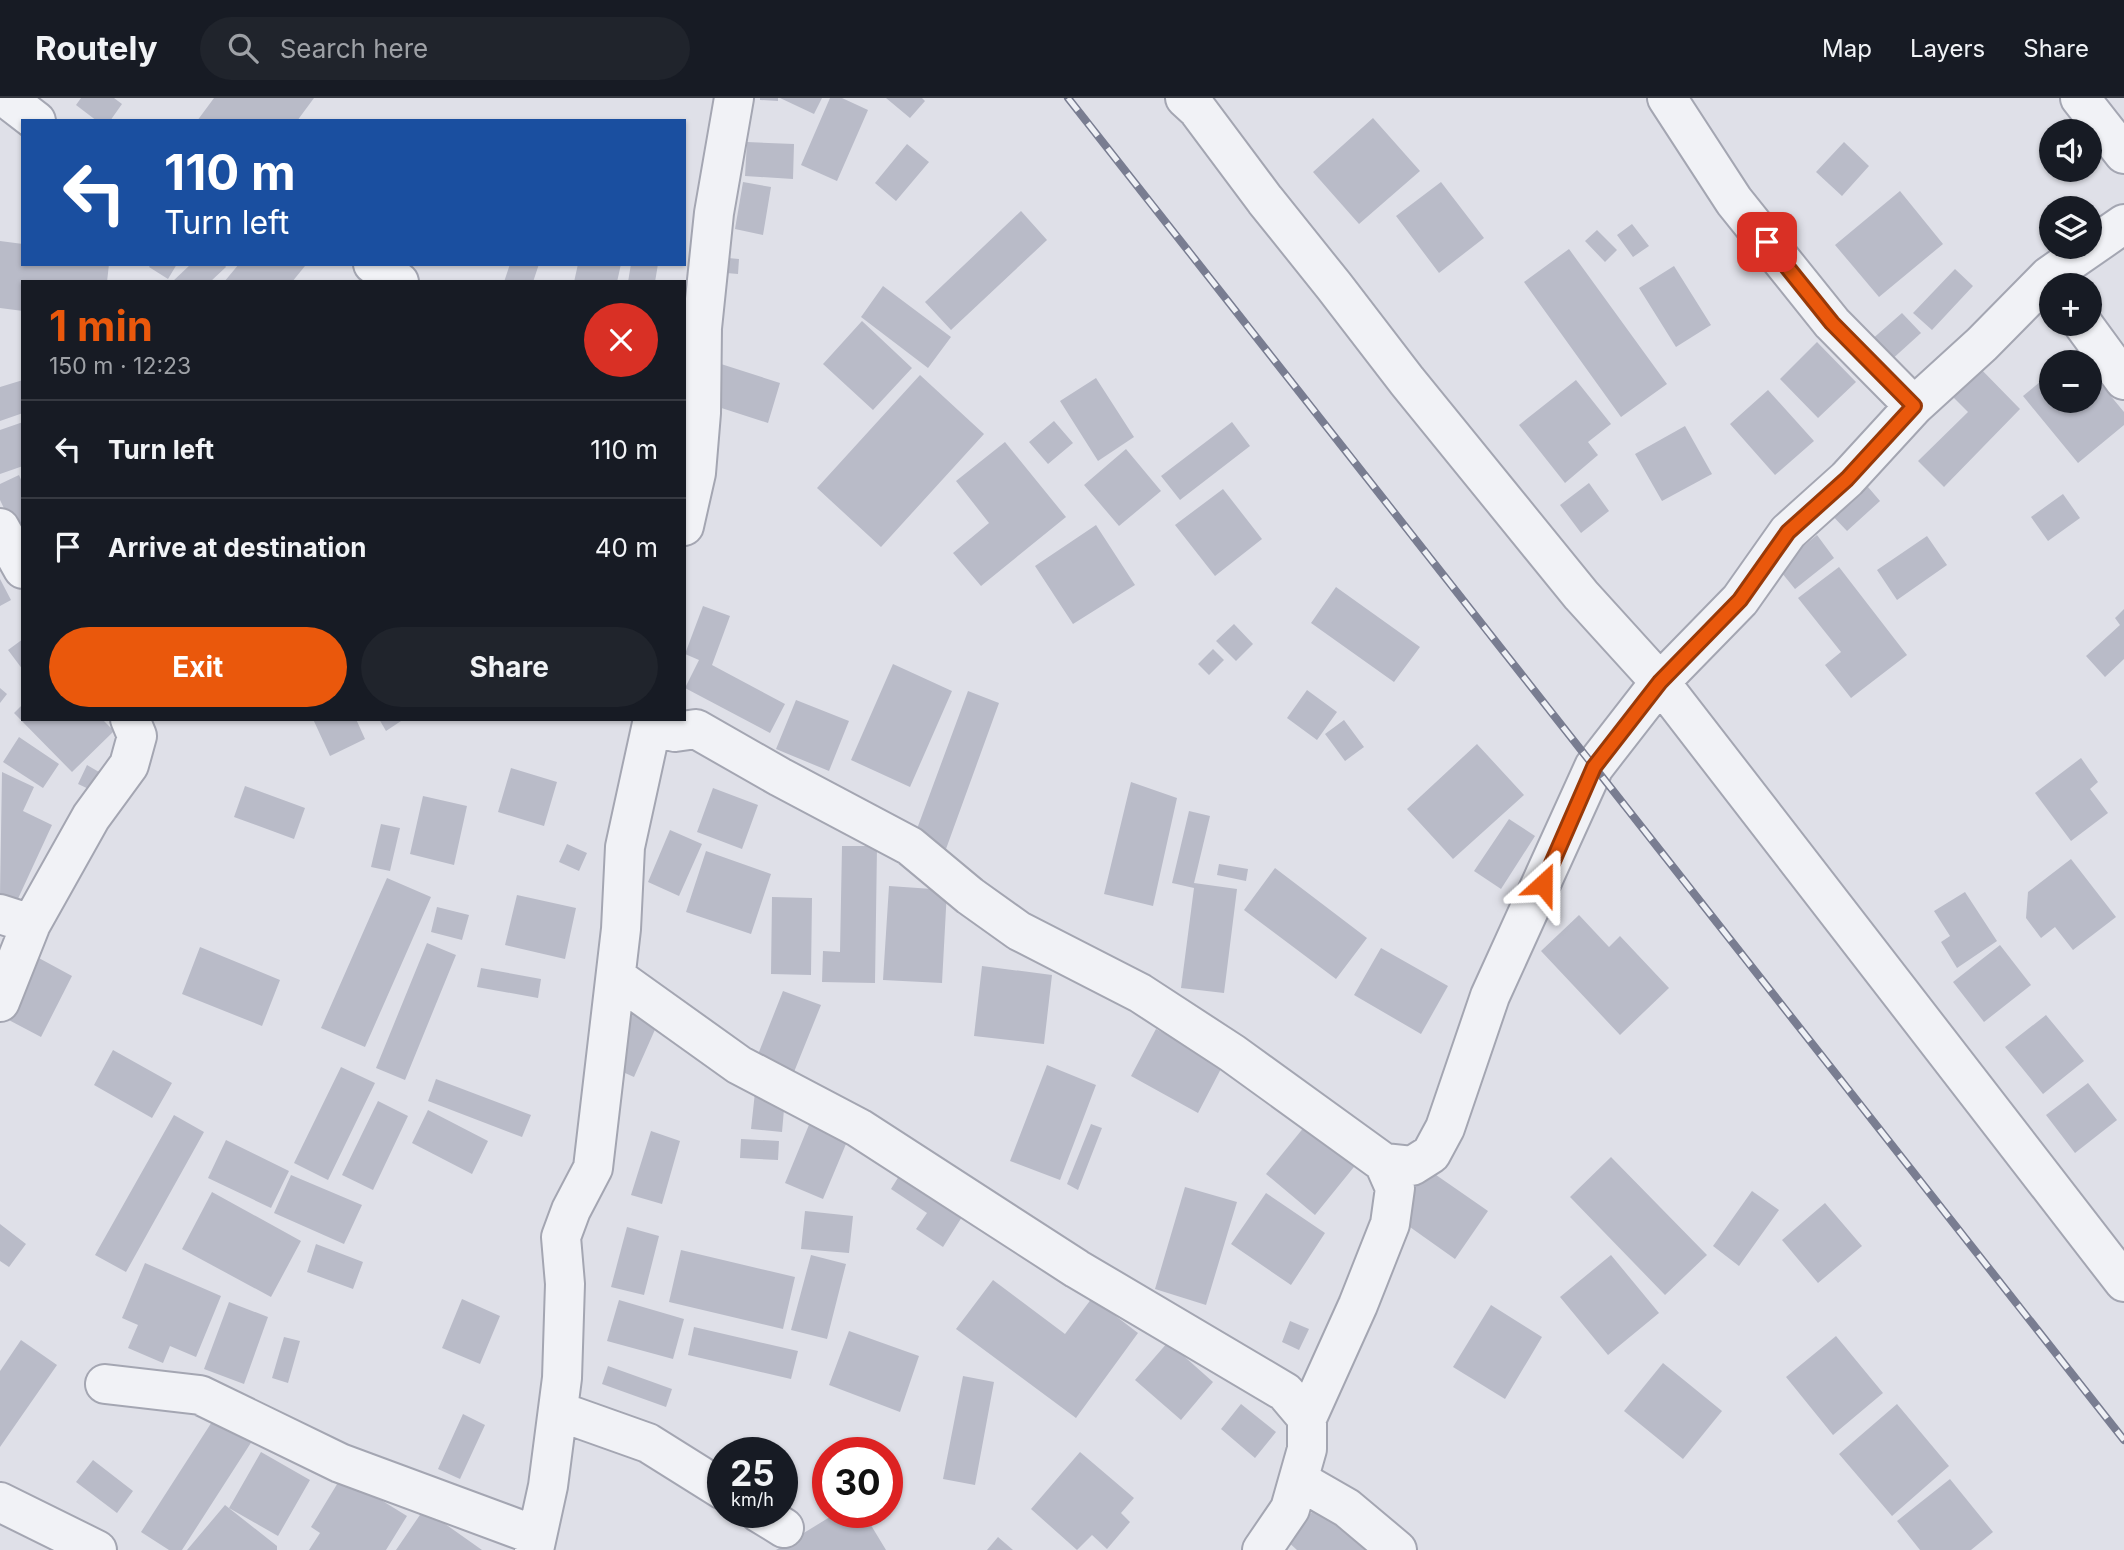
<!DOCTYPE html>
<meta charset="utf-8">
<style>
:root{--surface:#171b24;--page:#20242c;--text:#f1f3f6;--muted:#9ea1a6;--line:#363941;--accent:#ea580c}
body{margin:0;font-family:Inter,sans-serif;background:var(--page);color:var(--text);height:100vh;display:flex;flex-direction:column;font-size:26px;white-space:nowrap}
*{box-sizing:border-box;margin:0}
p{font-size:23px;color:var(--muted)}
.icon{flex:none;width:38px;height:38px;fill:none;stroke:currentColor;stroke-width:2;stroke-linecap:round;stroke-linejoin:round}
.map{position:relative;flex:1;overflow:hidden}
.details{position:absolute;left:21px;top:182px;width:665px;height:441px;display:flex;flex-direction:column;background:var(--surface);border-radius:0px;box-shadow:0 2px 5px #0004}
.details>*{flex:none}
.top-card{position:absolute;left:21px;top:21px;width:665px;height:147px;border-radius:0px;box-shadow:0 2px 5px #0004;background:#1a4fa0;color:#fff;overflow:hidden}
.tools{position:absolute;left:2039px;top:21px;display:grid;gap:14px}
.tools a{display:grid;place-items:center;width:63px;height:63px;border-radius:50%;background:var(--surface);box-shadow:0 2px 5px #0004;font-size:35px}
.speed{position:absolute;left:707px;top:1339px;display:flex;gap:14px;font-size:35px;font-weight:700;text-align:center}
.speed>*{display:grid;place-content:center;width:91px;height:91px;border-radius:50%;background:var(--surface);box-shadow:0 2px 5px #0004;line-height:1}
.speed small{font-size:18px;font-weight:400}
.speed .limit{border:10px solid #d22;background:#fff;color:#111}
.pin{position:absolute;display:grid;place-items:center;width:60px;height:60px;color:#fff;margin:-30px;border-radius:14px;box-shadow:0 4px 10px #0006}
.me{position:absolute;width:77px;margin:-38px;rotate:24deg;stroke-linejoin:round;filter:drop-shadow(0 0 5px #0008)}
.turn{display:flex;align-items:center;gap:24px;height:147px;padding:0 28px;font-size:32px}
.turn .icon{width:91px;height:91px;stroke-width:2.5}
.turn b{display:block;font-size:49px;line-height:60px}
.round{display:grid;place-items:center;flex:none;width:74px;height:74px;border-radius:37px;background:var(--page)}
.overview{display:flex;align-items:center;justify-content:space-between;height:119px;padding:0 28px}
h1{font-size:42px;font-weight:700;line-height:52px;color:var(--accent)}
.action{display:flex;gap:14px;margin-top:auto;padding:14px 28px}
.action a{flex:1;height:80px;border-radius:42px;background:var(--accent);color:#fff;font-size:28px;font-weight:700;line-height:80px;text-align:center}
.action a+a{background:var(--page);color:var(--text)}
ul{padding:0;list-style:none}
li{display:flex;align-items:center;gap:21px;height:98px;padding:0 28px;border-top:2px solid var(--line)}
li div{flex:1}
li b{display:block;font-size:26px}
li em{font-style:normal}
header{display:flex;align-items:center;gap:42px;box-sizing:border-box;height:98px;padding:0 35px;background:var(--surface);border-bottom:2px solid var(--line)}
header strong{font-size:33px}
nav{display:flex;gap:38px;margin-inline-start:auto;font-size:24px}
.search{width:490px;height:63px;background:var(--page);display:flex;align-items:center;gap:18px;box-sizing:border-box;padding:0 24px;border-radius:38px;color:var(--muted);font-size:26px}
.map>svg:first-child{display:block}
.building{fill:#b9bbc8}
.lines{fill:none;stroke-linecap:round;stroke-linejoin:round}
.minor-casing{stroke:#a4a6b2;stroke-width:42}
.minor{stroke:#f1f2f6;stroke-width:38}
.rail-casing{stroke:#797d91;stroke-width:8}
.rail{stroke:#eef0f5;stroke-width:5;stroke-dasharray:16;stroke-linecap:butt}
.route-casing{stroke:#983908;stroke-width:18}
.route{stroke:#ea580c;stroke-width:12}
</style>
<header>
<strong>Routely</strong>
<div class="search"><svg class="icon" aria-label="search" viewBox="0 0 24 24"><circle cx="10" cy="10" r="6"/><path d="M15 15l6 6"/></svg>Search here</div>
<nav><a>Map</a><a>Layers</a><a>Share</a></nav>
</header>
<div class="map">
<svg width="2124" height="1452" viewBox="0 0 2124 1452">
<rect width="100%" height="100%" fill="#dfe0e8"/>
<!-- building -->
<path class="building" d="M 81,0 L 114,0 L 122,6 L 110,23 L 97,23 L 76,7 Z
M 214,0 L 314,0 L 297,23 L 197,23 Z
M 760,0 L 778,0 L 778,3 L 760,2 Z
M 780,0 L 822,0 L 814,16 Z
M 830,0 L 842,0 L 868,12 L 837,83 L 801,67 Z
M 886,0 L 922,0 L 925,3 L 910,20 Z
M 1373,20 L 1420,73 L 1359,126 L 1313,74 Z
M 747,44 L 794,46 L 793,81 L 745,78 Z
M 1844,44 L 1869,68 L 1842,98 L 1816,74 Z
M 907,46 L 929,64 L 896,103 L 875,85 Z
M 743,84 L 771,89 L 763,137 L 735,131 Z
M 1441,84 L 1484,140 L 1439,175 L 1396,118 Z
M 1900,93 L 1943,146 L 1879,199 L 1835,147 Z
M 1021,113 L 1047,142 L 951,232 L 925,204 Z
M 1632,126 L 1649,148 L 1633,159 L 1617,137 Z
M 1597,132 L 1617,152 L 1605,164 L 1585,143 Z
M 0,143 L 23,146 L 23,166 L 109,166 L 107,184 L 23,184 L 23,213 L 0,210 Z
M 1569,151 L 1667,286 L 1621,319 L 1524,184 Z
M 717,159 L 739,161 L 738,176 L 715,174 Z
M 151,166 L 177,166 L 168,181 L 149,169 Z
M 191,166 L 224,166 L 226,169 L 210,184 L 172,184 Z
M 239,166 L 303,166 L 305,168 L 292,184 L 224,184 Z
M 510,166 L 539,166 L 533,184 L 504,184 Z
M 578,166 L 621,166 L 617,184 L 574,184 Z
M 631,166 L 658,166 L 655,184 L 628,184 Z
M 1674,168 L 1711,227 L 1676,249 L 1639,190 Z
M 1955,171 L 1973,188 L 1932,232 L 1913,215 Z
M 883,188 L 951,239 L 928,270 L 861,219 Z
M 1902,215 L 1921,235 L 1889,264 L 1870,243 Z
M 862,223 L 912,270 L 873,312 L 823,266 Z
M 1817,244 L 1856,284 L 1818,320 L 1780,281 Z
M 2075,255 L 2083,264 L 2064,264 Z
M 1974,264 L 2020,311 L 1944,389 L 1918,363 L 1968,314 L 1946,292 Z
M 721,266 L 780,285 L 768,325 L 709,306 Z
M 2090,273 L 2124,314 L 2124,327 L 2078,365 L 2023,298 L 2051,275 L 2051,303 L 2090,303 Z
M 920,277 L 984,336 L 881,449 L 817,390 Z
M 1096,280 L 1134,339 L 1098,363 L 1060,303 Z
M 23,282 L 23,315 L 0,323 L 0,289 Z
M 1576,282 L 1611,326 L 1588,344 L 1598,357 L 1565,385 L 1519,327 Z
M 1768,292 L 1814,343 L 1775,377 L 1730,326 Z
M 1054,323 L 1073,345 L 1048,366 L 1029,344 Z
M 23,324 L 23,368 L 0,376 L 0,332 Z
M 1232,324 L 1250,348 L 1180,402 L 1161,378 Z
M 1685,328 L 1712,376 L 1662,403 L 1635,356 Z
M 1005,344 L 1066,419 L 981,488 L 953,455 L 989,425 L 956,383 Z
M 1126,351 L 1161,393 L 1119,428 L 1084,387 Z
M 19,377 L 23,386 L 23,427 L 14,431 L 0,402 L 0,386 Z
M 1862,382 L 1880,403 L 1847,433 L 1828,413 Z
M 1589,385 L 1609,413 L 1581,435 L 1560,407 Z
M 1223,391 L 1262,441 L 1215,478 L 1175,427 Z
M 2063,396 L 2080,420 L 2048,443 L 2031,419 Z
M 1096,427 L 1135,487 L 1073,526 L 1035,468 Z
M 1817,437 L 1834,460 L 1795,491 L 1777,469 Z
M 1927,438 L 1947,467 L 1897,502 L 1877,472 Z
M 1839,469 L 1907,557 L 1851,600 L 1825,567 L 1841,554 L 1798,500 Z
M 0,481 L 11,502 L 0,508 Z
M 1336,489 L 1420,549 L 1394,584 L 1311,525 Z
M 703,508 L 730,518 L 712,567 L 785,606 L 770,635 L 685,590 L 699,562 L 685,556 Z
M 2124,511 L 2124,561 L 2105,579 L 2086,558 L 2120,527 L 2115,520 Z
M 1234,526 L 1253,546 L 1236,563 L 1216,543 Z
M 23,541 L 23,572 L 8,552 Z
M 1213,551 L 1224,562 L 1209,577 L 1198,566 Z
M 893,566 L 952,593 L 910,689 L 851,662 Z
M 0,590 L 7,596 L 0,605 Z
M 1307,592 L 1337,614 L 1317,642 L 1287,620 Z
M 968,593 L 999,605 L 946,751 L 914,739 Z
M 796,602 L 849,623 L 829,673 L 776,651 Z
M 23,606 L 23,621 L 102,621 L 114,633 L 72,674 L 14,615 Z
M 313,621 L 356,621 L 365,641 L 330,658 Z
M 379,621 L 404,621 L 386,633 Z
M 1344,622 L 1364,649 L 1345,663 L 1325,636 Z
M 19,639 L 59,666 L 43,690 L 3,664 Z
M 1477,646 L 1524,697 L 1453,761 L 1407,711 Z
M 2081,660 L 2098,684 L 2090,691 L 2108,715 L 2071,743 L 2035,695 Z
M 87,667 L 99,674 L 91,692 L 78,686 Z
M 511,670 L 557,684 L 544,728 L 498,714 Z
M 2,674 L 34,689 L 23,713 L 52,727 L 16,805 L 0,797 Z
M 1131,684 L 1177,700 L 1153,808 L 1104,796 Z
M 245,688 L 305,710 L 294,741 L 234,719 Z
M 713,690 L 758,707 L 742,751 L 697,734 Z
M 423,698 L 467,708 L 454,767 L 410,756 Z
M 1189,713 L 1210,718 L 1194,785 L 1237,791 L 1224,895 L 1181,890 L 1194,790 L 1172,785 Z
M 1509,721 L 1535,738 L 1501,791 L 1474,773 Z
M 381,726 L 400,730 L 390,773 L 371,769 Z
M 670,732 L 702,746 L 679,798 L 648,784 Z
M 567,746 L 587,755 L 579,773 L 559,764 Z
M 842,748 L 877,748 L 875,885 L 822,884 L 823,853 L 840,854 Z
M 706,753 L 771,776 L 751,836 L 686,814 Z
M 2071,761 L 2116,819 L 2073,852 L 2055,829 L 2041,840 L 2026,820 L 2028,794 Z
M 1219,766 L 1248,771 L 1246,783 L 1217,777 Z
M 1275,770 L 1367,840 L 1336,881 L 1244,812 Z
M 387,780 L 431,799 L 365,949 L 321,930 Z
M 889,788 L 947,792 L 942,885 L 883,882 Z
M 1965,794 L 1997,843 L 1957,870 L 1941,844 L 1950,838 L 1934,813 Z
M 517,797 L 576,810 L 565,861 L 505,847 Z
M 772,799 L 812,800 L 811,877 L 771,876 Z
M 437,809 L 469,817 L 462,842 L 431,834 Z
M 1579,817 L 1609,849 L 1620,838 L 1669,890 L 1620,937 L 1541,853 Z
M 427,845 L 456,857 L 405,982 L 376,970 Z
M 2000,847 L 2031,887 L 1984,924 L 1953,884 Z
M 200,849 L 280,882 L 262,928 L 182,896 Z
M 1381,850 L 1448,888 L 1421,936 L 1354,897 Z
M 37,859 L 72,878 L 41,939 L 5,920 Z
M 982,868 L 1052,877 L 1044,946 L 974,938 Z
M 481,870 L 541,881 L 538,900 L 477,889 Z
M 783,893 L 821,907 L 794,974 L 757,959 Z
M 631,915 L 657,927 L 634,979 L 607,967 Z
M 2046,917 L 2084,963 L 2043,996 L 2005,949 Z
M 1156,931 L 1223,967 L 1198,1015 L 1131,978 Z
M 113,952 L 172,985 L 152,1020 L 94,987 Z
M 1047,967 L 1096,987 L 1060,1082 L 1010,1063 Z
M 341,969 L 375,985 L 328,1082 L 294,1065 Z
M 436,981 L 531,1017 L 522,1039 L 428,1003 Z
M 756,985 L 786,989 L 782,1034 L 751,1031 Z
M 2088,985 L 2117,1022 L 2075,1055 L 2046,1017 Z
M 378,1003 L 408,1018 L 373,1092 L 342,1077 Z
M 428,1012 L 488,1043 L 472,1076 L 412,1045 Z
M 174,1017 L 204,1034 L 126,1174 L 95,1157 Z
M 813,1017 L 851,1034 L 823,1101 L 785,1085 Z
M 1309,1023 L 1358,1064 L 1315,1117 L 1266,1076 Z
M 1091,1026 L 1102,1030 L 1078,1092 L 1067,1086 Z
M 651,1033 L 680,1043 L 662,1106 L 631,1097 Z
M 741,1041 L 779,1043 L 778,1062 L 740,1060 Z
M 226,1042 L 289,1073 L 271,1110 L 208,1080 Z
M 1611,1059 L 1707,1157 L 1665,1197 L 1570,1099 Z
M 904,1070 L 967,1111 L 943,1149 L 916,1131 L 927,1115 L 891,1091 Z
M 1426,1070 L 1488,1113 L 1455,1161 L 1393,1117 Z
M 291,1077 L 362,1107 L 344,1146 L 274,1115 Z
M 1185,1089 L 1237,1104 L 1206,1207 L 1155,1191 Z
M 1752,1093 L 1779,1112 L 1739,1168 L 1713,1148 Z
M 212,1094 L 301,1143 L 271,1199 L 182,1151 Z
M 1266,1095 L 1325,1135 L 1291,1187 L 1231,1146 Z
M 1825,1105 L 1862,1148 L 1818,1185 L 1782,1142 Z
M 805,1113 L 853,1118 L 849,1155 L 801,1151 Z
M 0,1126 L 26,1146 L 9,1169 L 0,1163 Z
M 627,1129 L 659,1138 L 644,1197 L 611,1189 Z
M 316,1146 L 363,1164 L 353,1191 L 307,1174 Z
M 681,1152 L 795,1179 L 783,1231 L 669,1204 Z
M 811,1157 L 846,1166 L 827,1241 L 791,1232 Z
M 1611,1157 L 1659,1215 L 1608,1257 L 1560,1199 Z
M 145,1165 L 221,1198 L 196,1259 L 170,1248 L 163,1265 L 128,1250 L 138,1227 L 122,1220 Z
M 993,1182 L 1065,1236 L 1092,1200 L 1138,1235 L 1076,1320 L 956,1231 Z
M 462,1201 L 500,1218 L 480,1266 L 442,1250 Z
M 619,1202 L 684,1221 L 673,1261 L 607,1243 Z
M 229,1204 L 268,1219 L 244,1286 L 204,1271 Z
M 1491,1207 L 1542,1239 L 1505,1301 L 1453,1269 Z
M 1290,1223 L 1309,1231 L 1299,1252 L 1282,1244 Z
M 694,1229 L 798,1253 L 791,1281 L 688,1257 Z
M 849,1233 L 919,1258 L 900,1314 L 829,1287 Z
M 1836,1238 L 1883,1295 L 1833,1337 L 1786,1279 Z
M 284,1239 L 300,1243 L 288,1285 L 272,1280 Z
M 21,1242 L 57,1267 L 0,1349 L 0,1273 Z
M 1168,1244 L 1213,1284 L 1181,1322 L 1135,1282 Z
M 1663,1265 L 1722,1313 L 1683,1361 L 1624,1313 Z
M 608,1268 L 672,1291 L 666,1309 L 602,1286 Z
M 963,1278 L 994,1284 L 975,1387 L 943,1381 Z
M 1241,1306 L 1276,1334 L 1255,1360 L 1221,1331 Z
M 1897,1306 L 1949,1368 L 1892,1418 L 1839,1356 Z
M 217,1316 L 254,1340 L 182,1452 L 169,1452 L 141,1434 Z
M 463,1316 L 485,1327 L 460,1381 L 438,1371 Z
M 261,1354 L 310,1382 L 278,1438 L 229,1410 Z
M 1080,1354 L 1134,1400 L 1121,1415 L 1130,1424 L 1107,1451 L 1092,1437 L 1077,1452 L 1031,1411 Z
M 93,1362 L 133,1393 L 117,1415 L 76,1384 Z
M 342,1378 L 407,1418 L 386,1452 L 309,1452 L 320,1435 L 311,1429 Z
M 1950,1381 L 1993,1434 L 1971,1452 L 1920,1452 L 1897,1423 Z
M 1323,1402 L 1371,1445 L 1365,1452 L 1297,1452 L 1286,1442 Z
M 225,1407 L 277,1448 L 277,1452 L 187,1452 Z
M 424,1411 L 482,1452 L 396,1452 Z
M 838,1414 L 863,1414 L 886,1452 L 776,1452 Z
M 998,1439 L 1013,1452 L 987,1452 Z"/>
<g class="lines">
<defs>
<path id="minor" d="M 6,0 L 36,23
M 1185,0 L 1197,11 L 1265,102 L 1334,188 L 1407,283 L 1581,497 L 1660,584 L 2124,1184
M 1667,0 L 1734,103 L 1832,225 L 1914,308
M 2080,0 L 2124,56
M 373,166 L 399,184
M 2083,226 L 2124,282
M 684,428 L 696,375 L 701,315 L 702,230 L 714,115 L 734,0
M 0,430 L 23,471
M 652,628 L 675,634 L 696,631 L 780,679 L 910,748 L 970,798 L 1019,833 L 1140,895 L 1232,955 L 1384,1065 L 1395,1090 L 1390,1126 L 1358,1207 L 1307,1320 L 1307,1351 L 1290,1411 L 1262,1452
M 0,816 L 31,826
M 616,879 L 739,967 L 859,1030 L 1077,1171 L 1285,1294 L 1307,1320
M 0,904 L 31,826 L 91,719 L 129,667 L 137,638 L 130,621
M 1384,1065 L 1412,1068 L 1431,1056 L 1445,1030 L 1490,898 L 1594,669 L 1660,584 L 1740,502 L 1788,434 L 1847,381 L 1914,308 L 1982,246 L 2049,178 L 2124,126
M 105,1286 L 200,1297 L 340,1365 L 537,1438
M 558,1313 L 648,1345 L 723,1392
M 1300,1383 L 1347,1410 L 1397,1452
M 0,1404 L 97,1452
M 758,1414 L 784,1430
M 534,1452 L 548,1388 L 562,1280 L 565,1186 L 561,1139 L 571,1112 L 593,1070 L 621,831 L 625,749 L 653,621"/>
</defs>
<!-- minor casing -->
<use href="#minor" class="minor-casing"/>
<!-- minor -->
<use href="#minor" class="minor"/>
<defs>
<path id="rail" d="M 1068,0 L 2124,1342"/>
</defs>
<!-- rail casing -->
<use href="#rail" class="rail-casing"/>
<!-- rail -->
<use href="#rail" class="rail"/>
</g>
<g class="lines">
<defs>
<path id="route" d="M 1543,786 L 1594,669 L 1660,584 L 1740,502 L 1788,434 L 1847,381 L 1914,308 L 1832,225 L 1767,144"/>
</defs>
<!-- route casing -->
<use href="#route" class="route-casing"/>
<!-- route -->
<use href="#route" class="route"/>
</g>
</svg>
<div class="tools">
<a><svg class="icon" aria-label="sound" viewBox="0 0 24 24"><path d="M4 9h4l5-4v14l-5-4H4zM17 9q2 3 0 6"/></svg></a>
<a><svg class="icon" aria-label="layers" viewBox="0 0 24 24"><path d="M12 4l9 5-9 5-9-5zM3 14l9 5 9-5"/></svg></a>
<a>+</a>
<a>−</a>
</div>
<div class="speed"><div>25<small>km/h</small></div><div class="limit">30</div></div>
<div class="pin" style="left:1767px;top:144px;background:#d93025"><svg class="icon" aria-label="arrive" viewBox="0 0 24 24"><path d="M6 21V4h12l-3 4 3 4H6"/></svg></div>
<svg class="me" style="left:1543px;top:786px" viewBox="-20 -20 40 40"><path d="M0-17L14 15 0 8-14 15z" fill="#ea580c" stroke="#fff" stroke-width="4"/></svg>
<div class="top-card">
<div class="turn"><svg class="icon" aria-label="left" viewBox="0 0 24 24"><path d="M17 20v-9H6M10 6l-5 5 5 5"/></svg><div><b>110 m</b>Turn left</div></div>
</div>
<section class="details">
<div class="overview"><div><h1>1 min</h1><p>150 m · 12:23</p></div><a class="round" style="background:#d93025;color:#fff"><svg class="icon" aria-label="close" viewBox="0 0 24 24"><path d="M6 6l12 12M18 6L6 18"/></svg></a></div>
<ul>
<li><svg class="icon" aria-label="left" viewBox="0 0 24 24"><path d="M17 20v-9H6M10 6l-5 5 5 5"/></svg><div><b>Turn left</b></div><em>110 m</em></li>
<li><svg class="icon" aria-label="arrive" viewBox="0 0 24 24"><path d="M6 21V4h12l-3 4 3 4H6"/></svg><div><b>Arrive at destination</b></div><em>40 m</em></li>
</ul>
<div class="action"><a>Exit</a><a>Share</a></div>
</section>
</div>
